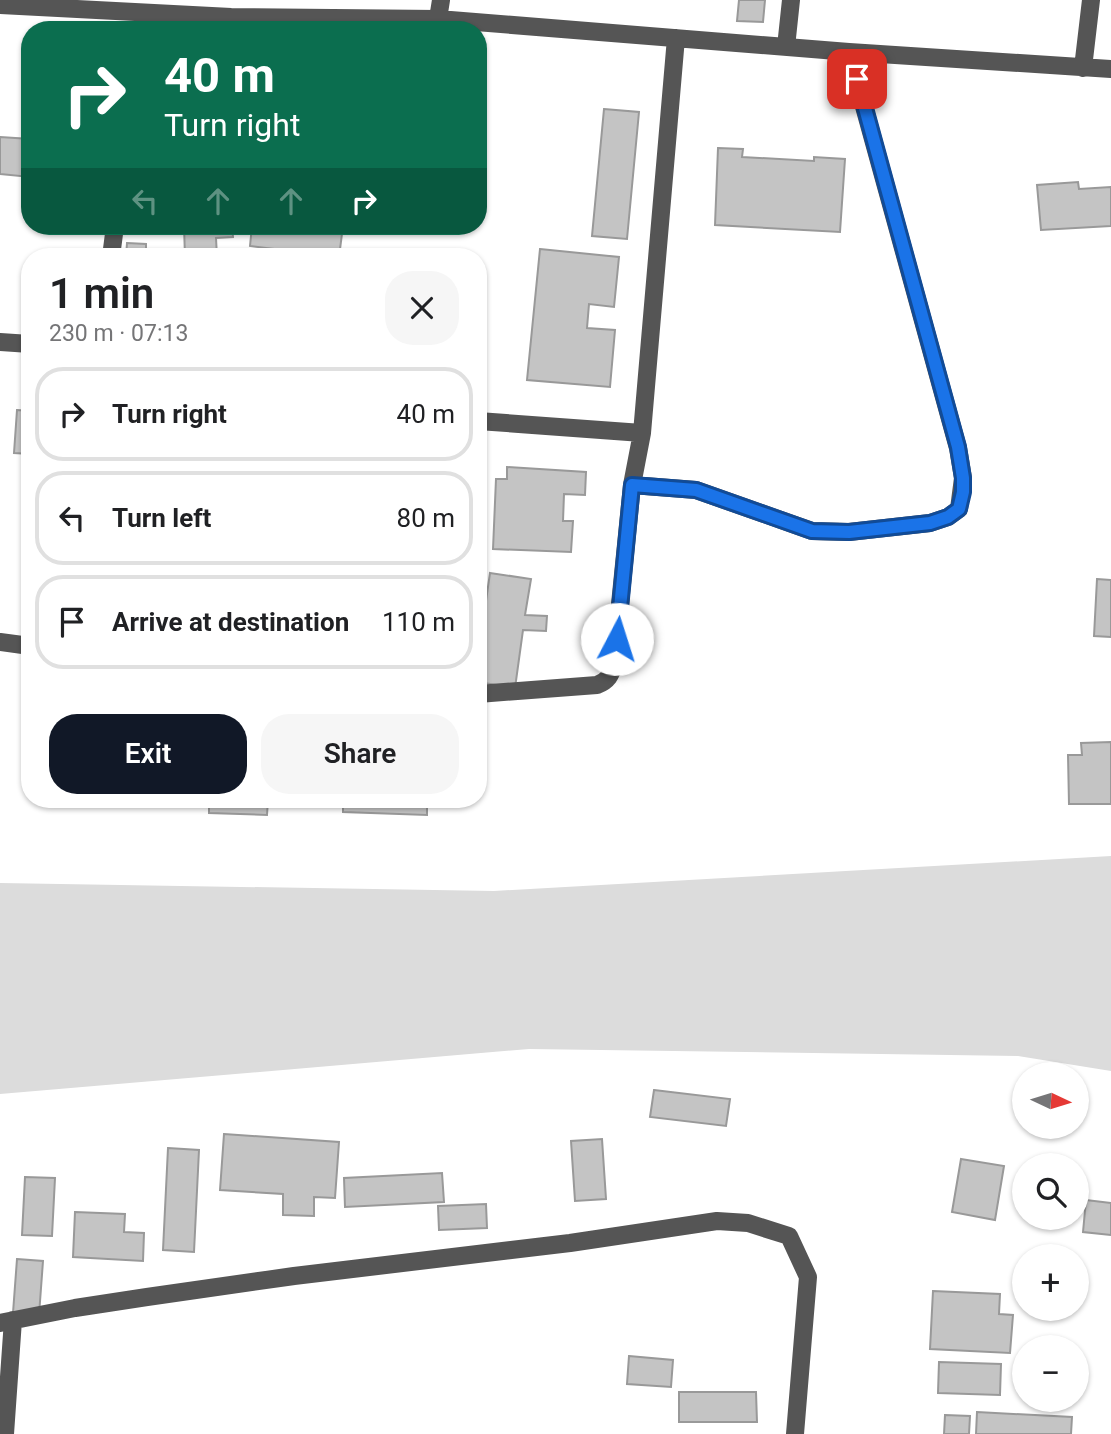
<!DOCTYPE html>
<meta charset="utf-8">
<style>
:root{--surface:#fff;--page:#f6f6f6;--text:#202124;--muted:#757577;--line:#e0e0e0;--accent:#111827}
body{margin:0;font-family:Roboto,sans-serif;background:var(--page);color:var(--text);height:100vh;display:flex;flex-direction:column;font-size:26px;white-space:nowrap}
*{box-sizing:border-box;margin:0}
p{font-size:23px;color:var(--muted)}
.icon{flex:none;width:38px;height:38px;fill:none;stroke:currentColor;stroke-width:2;stroke-linecap:round;stroke-linejoin:round}
.map{position:relative;flex:1;overflow:hidden}
.panel{position:absolute;left:21px;top:248px;width:466px;height:560px;display:flex;flex-direction:column;background:var(--surface);border-radius:28px;box-shadow:0 2px 5px #0004}
.panel>*{flex:none}
.hud{position:absolute;left:21px;top:21px;width:466px;height:214px;border-radius:28px;box-shadow:0 2px 5px #0004;background:#0b6e4f;color:#fff;overflow:hidden}
.needle{width:46px;rotate:94deg}
.buttons{position:absolute;left:1012px;top:1062px;display:grid;gap:14px}
.buttons a{display:grid;place-items:center;width:77px;height:77px;border-radius:50%;background:var(--surface);box-shadow:0 2px 5px #0004;font-size:35px}
.pin{position:absolute;display:grid;place-items:center;width:60px;height:60px;color:#fff;margin:-30px;border-radius:14px;box-shadow:0 4px 10px #0006}
.me{position:absolute;width:77px;margin:-38px;rotate:5deg;stroke-linejoin:round;filter:drop-shadow(0 0 5px #0008)}
.turn{display:flex;align-items:center;gap:24px;height:147px;padding:0 28px;font-size:32px}
.turn .icon{width:91px;height:91px;stroke-width:2.5}
.turn b{display:block;font-size:49px;line-height:60px}
.lanes{display:flex;align-items:center;height:66px;padding:0 28px;background:#0003;justify-content:center;gap:35px;direction:ltr}
.lanes .off{opacity:.35}
.round{display:grid;place-items:center;flex:none;width:74px;height:74px;border-radius:28px;background:var(--page)}
.headline{display:flex;align-items:center;justify-content:space-between;height:119px;padding:0 28px}
h1{font-size:42px;font-weight:600;line-height:52px}
.button{display:flex;gap:14px;margin-top:auto;padding:14px 28px}
.button a{flex:1;height:80px;border-radius:28px;background:var(--accent);color:#fff;font-size:28px;font-weight:600;line-height:80px;text-align:center}
.button a+a{background:var(--page);color:var(--text)}
ul{padding:0;list-style:none}
li{display:flex;align-items:center;gap:21px;height:94px;margin:0 14px 10px;padding:0 14px;border:4px solid var(--line);border-radius:28px}
li div{flex:1}
li b{display:block;font-size:26px}
li em{font-style:normal}
.map>svg:first-child{display:block}
.green{fill:#dcdcdc}
.building{fill:#c4c4c4;stroke:#999;stroke-width:2}
.lines{fill:none;stroke-linecap:round;stroke-linejoin:round}
.minor{stroke:#555;stroke-width:18}
.route-casing{stroke:#114b97;stroke-width:18}
.route{stroke:#1a73e8;stroke-width:12}
</style>
<div class="map">
<svg width="1111" height="1434" viewBox="0 0 1111 1434">
<rect width="100%" height="100%" fill="#fff"/>
<!-- green -->
<path class="green" d="M 1111,856 L 1111,1071 L 1018,1056 L 529,1049 L 0,1094 L 0,883 L 494,891 Z"/>
<!-- building -->
<path class="building" d="M 739,0 L 765,0 L 763,22 L 737,21 Z
M 604,109 L 639,112 L 627,239 L 592,236 Z
M 0,137 L 30,139 L 30,177 L 0,174 Z
M 718,148 L 743,149 L 742,157 L 814,161 L 814,157 L 845,159 L 840,232 L 715,225 Z
M 1078,182 L 1079,189 L 1111,187 L 1111,226 L 1041,230 L 1037,185 Z
M 478,189 L 484,190 L 481,219 L 478,219 Z
M 184,226 L 232,226 L 233,237 L 216,238 L 217,257 L 185,257 Z
M 252,226 L 343,226 L 339,257 L 250,246 Z
M 127,243 L 146,244 L 146,257 L 126,257 Z
M 245,249 L 264,250 L 263,257 L 244,257 Z
M 540,249 L 619,257 L 614,307 L 589,304 L 587,328 L 615,330 L 610,387 L 527,380 Z
M 25,295 L 30,295 L 30,319 L 23,318 Z
M 17,410 L 30,411 L 30,454 L 14,453 Z
M 507,467 L 586,472 L 585,495 L 564,494 L 563,521 L 573,521 L 571,552 L 493,549 L 496,479 L 507,479 Z
M 490,573 L 531,579 L 525,615 L 547,616 L 546,631 L 523,630 L 515,688 L 478,682 L 478,656 Z
M 1097,579 L 1111,580 L 1111,637 L 1094,636 Z
M 1111,742 L 1111,804 L 1069,804 L 1068,755 L 1082,755 L 1081,743 Z
M 209,800 L 268,800 L 267,815 L 209,813 Z
M 343,800 L 427,800 L 427,815 L 343,812 Z
M 654,1090 L 730,1099 L 726,1126 L 650,1117 Z
M 224,1134 L 339,1142 L 335,1198 L 314,1197 L 314,1216 L 283,1215 L 283,1194 L 220,1190 Z
M 602,1139 L 606,1199 L 575,1201 L 571,1141 Z
M 168,1148 L 199,1150 L 194,1252 L 163,1250 Z
M 961,1159 L 1004,1166 L 995,1220 L 952,1212 Z
M 442,1173 L 444,1202 L 345,1207 L 344,1178 Z
M 25,1177 L 55,1178 L 52,1236 L 22,1235 Z
M 1086,1200 L 1111,1203 L 1111,1235 L 1083,1232 Z
M 486,1204 L 487,1228 L 439,1230 L 438,1206 Z
M 75,1212 L 125,1214 L 124,1232 L 144,1233 L 143,1261 L 73,1257 Z
M 17,1259 L 43,1261 L 39,1315 L 13,1313 Z
M 933,1291 L 1000,1294 L 999,1314 L 1013,1315 L 1010,1353 L 930,1349 Z
M 629,1356 L 673,1360 L 671,1387 L 627,1384 Z
M 939,1362 L 1001,1364 L 1000,1395 L 938,1393 Z
M 679,1392 L 756,1392 L 757,1422 L 679,1422 Z
M 977,1412 L 1072,1417 L 1071,1434 L 976,1434 Z
M 945,1415 L 970,1416 L 969,1434 L 944,1434 Z"/>
<g class="lines">
<!-- minor -->
<path class="minor" d="M 0,5 L 231,17 L 438,19 L 849,52 L 1111,69
M 438,19 L 441,0
M 786,47 L 791,0
M 1083,68 L 1091,0
M 111,257 L 115,226
M 0,342 L 30,344
M 478,421 L 642,433
M 632,485 L 696,490 L 812,531 L 849,532 L 930,523 L 948,517 L 959,509 L 963,478 L 958,448 L 849,52
M 0,642 L 30,646
M 478,694 L 597,685 C 608,681 611,675 614,664 L 632,485 L 642,433 L 676,38
M 0,1323 L 75,1308 L 147,1297 L 294,1276 L 570,1243 L 717,1221 L 748,1223 L 789,1236 L 808,1277 L 795,1434
M 5,1434 L 13,1320"/>
</g>
<g class="lines">
<defs>
<path id="route" d="M 617,639 L 632,485 L 696,490 L 812,531 L 849,532 L 930,523 L 948,517 L 959,509 L 963,492 L 963,478 L 958,447 L 857,79"/>
</defs>
<!-- route casing -->
<use href="#route" class="route-casing"/>
<!-- route -->
<use href="#route" class="route"/>
</g>
</svg>
<div class="buttons">
<a><svg class="needle" viewBox="-14 -14 28 28"><path d="M0-13l5 13h-10z" fill="#e53935"/><path d="M0 13l5-13h-10z" fill="#757577"/></svg></a>
<a><svg class="icon" aria-label="search" viewBox="0 0 24 24"><circle cx="10" cy="10" r="6"/><path d="M15 15l6 6"/></svg></a>
<a>+</a>
<a>−</a>
</div>
<div class="pin" style="left:857px;top:79px;background:#d93025"><svg class="icon" aria-label="arrive" viewBox="0 0 24 24"><path d="M6 21V4h12l-3 4 3 4H6"/></svg></div>
<svg class="me" style="left:617px;top:639px" viewBox="-20 -20 40 40"><circle r="19" fill="#fff"/><path d="M0-13L10 11 0 6-10 11z" fill="#1a73e8"/></svg>
<div class="hud">
<div class="turn"><svg class="icon" aria-label="right" viewBox="0 0 24 24"><path d="M7 20v-9h11M14 6l5 5-5 5"/></svg><div><b>40 m</b>Turn right</div></div>
<div class="lanes"><svg class="icon off" aria-label="left" viewBox="0 0 24 24"><path d="M17 20v-9H6M10 6l-5 5 5 5"/></svg><svg class="icon off" aria-label="ahead" viewBox="0 0 24 24"><path d="M12 20V5M6 11l6-6 6 6"/></svg><svg class="icon off" aria-label="ahead" viewBox="0 0 24 24"><path d="M12 20V5M6 11l6-6 6 6"/></svg><svg class="icon" aria-label="right" viewBox="0 0 24 24"><path d="M7 20v-9h11M14 6l5 5-5 5"/></svg></div>
</div>
<section class="panel">
<div class="headline"><div><h1>1 min</h1><p>230 m · 07:13</p></div><a class="round"><svg class="icon" aria-label="close" viewBox="0 0 24 24"><path d="M6 6l12 12M18 6L6 18"/></svg></a></div>
<ul>
<li><svg class="icon" aria-label="right" viewBox="0 0 24 24"><path d="M7 20v-9h11M14 6l5 5-5 5"/></svg><div><b>Turn right</b></div><em>40 m</em></li>
<li><svg class="icon" aria-label="left" viewBox="0 0 24 24"><path d="M17 20v-9H6M10 6l-5 5 5 5"/></svg><div><b>Turn left</b></div><em>80 m</em></li>
<li><svg class="icon" aria-label="arrive" viewBox="0 0 24 24"><path d="M6 21V4h12l-3 4 3 4H6"/></svg><div><b>Arrive at destination</b></div><em>110 m</em></li>
</ul>
<div class="button"><a>Exit</a><a>Share</a></div>
</section>
</div>
